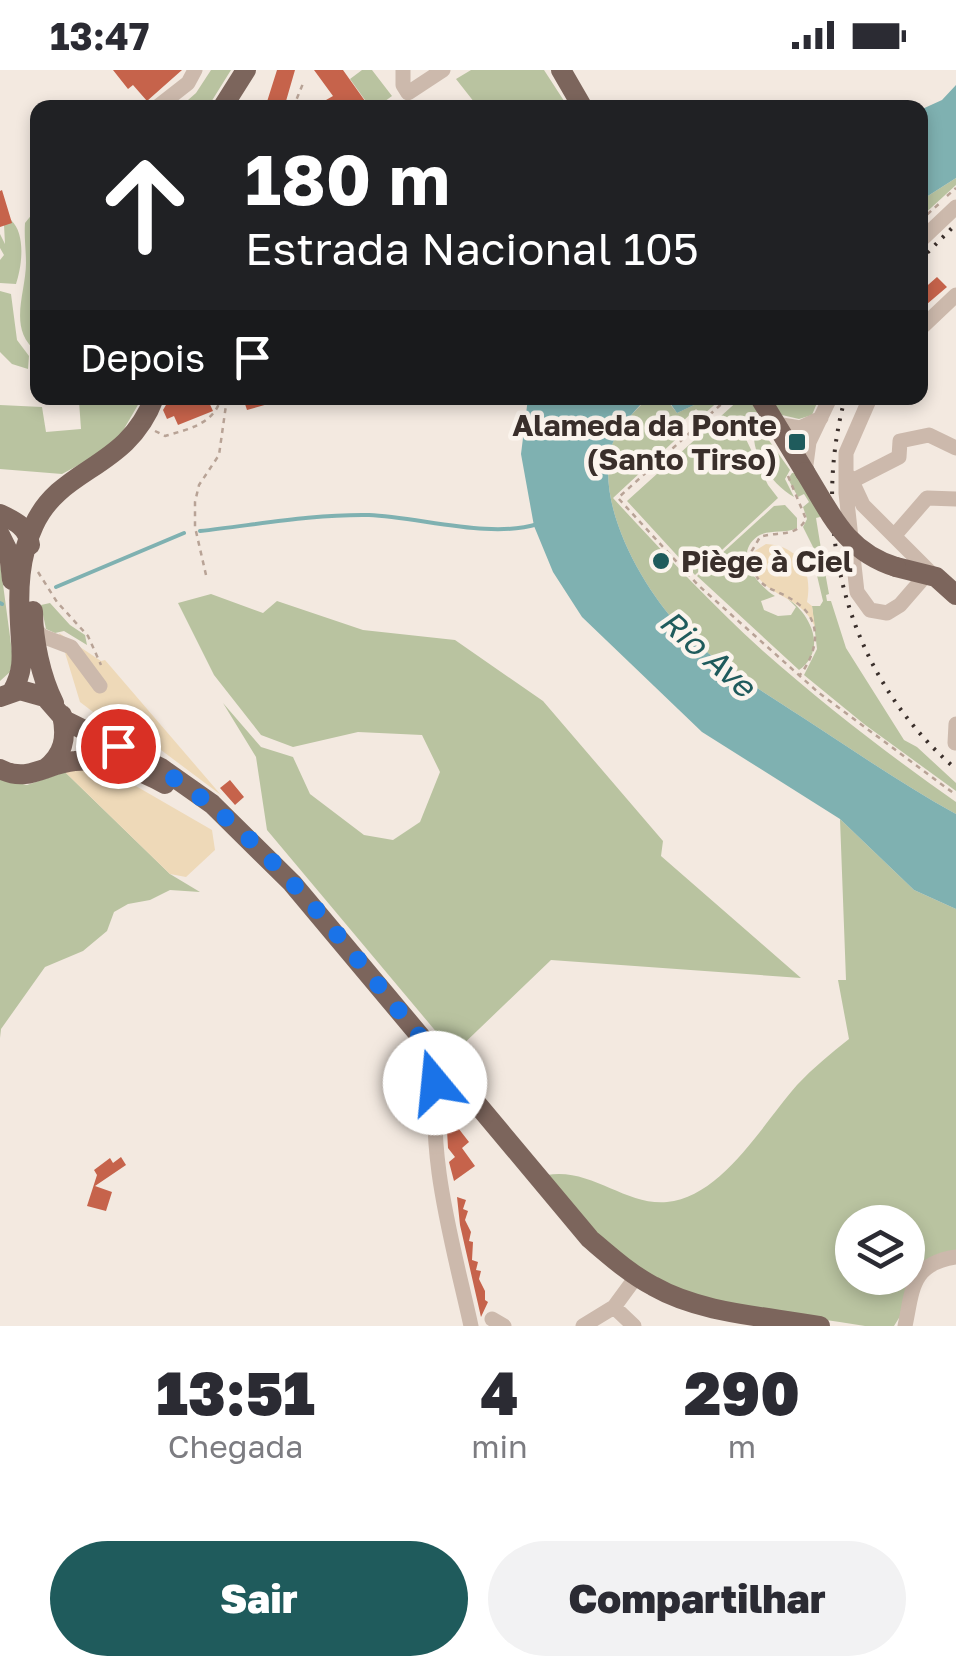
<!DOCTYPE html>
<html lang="pt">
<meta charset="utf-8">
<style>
:root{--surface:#fff;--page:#f2f2f3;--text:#2b2b33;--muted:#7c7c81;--accent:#1f5b5c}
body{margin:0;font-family:"Golos Text",sans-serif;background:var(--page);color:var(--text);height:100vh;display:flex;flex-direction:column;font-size:38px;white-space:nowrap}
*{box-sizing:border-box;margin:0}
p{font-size:32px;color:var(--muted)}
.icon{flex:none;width:55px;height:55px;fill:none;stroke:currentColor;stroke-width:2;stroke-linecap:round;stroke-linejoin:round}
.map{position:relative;height:1256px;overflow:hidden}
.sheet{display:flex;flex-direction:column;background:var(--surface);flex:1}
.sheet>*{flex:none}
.top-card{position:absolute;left:30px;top:30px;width:898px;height:305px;border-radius:20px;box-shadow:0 5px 15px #0003;background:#202124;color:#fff;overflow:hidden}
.fabs{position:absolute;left:835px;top:1135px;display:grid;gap:20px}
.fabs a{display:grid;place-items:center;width:90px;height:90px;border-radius:50%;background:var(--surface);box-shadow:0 5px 15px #0003;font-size:50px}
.pin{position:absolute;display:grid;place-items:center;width:85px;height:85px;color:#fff;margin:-42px;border:5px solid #fff;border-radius:50%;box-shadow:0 2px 10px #0007}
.me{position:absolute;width:110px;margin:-55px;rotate:343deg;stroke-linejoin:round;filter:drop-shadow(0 0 8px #0008)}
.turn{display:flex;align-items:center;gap:35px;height:210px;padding:0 50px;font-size:45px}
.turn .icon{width:130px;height:130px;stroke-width:2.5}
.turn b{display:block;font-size:70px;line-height:85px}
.then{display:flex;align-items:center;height:95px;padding:0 50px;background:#0003;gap:20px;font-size:38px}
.eta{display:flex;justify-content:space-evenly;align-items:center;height:170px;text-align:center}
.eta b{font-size:60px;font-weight:800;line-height:70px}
.primary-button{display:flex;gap:20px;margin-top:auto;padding:20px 50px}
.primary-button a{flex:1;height:115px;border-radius:60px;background:var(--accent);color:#fff;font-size:40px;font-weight:800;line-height:115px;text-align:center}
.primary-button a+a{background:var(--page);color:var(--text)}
.status{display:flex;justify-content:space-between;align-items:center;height:70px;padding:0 50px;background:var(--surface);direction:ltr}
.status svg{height:28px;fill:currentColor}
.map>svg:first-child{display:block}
.green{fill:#b9c3a0;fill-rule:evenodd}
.sand{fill:#eed9b8}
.water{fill:#7fb1b1}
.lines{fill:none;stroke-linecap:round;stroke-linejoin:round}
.stream{stroke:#7fb1b1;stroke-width:4}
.building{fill:#c6634b}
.path{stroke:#b8a396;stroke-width:2.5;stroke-dasharray:5 5;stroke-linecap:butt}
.minor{stroke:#ccb9ac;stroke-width:15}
.major{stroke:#7c655c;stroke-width:20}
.rail{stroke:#3a2f2b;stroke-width:4;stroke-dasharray:2.5 8;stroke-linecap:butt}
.major-bridge{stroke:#7c655c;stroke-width:20}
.route{stroke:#1a73e8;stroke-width:18;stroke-dasharray:0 32.4}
.poi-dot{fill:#1f5b5c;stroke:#fbf4ed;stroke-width:4}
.labels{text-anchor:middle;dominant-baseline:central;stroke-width:9;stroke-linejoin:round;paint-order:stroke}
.poi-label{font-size:30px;font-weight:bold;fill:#3a2f2b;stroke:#fbf4ed;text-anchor:end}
.water-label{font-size:32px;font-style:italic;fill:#1f5b5c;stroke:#fbf4ed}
</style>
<div class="status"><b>13:47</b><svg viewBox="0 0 49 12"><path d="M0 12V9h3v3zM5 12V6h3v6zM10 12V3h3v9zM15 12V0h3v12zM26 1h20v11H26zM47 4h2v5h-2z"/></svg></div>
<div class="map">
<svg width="956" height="1256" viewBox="0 0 956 1256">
<rect width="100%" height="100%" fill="#f3e9e0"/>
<!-- green -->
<path class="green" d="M 211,0 L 231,0 L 208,37 L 180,37 L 196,23 Z
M 362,0 L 372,0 L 392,26 L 377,37 L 370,37 L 350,9 Z
M 471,0 L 544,0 L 568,37 L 478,37 L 456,9 Z
M 956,108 L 956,115 L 920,148 L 920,131 Z
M 37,138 L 37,282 C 7,259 26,223 26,193 C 26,180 24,167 25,153 Z
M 11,150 C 26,164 22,196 16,214 L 0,213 L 0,190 L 4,185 L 0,178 L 0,164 L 5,174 L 4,155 Z
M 0,221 L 11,224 L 17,270 L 29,286 L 28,299 L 12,294 L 0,282 Z
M 34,289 L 37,291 L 38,328 L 142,328 L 114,376 L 62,404 L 0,399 L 0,335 L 42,337 L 46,362 L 81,359 L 79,331 L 36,328 Z
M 709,328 L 722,328 L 703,345 L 696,339 L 682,352 L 687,359 L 613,428 C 661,480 710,533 763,581 C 824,635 889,685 956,732 L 956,744 C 903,715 853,680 802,647 C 761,620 714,593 680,557 C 642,517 596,435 611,379 C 615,360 633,343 646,330 L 670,334 L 677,343 Z
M 741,328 L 765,328 L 750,356 L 744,357 L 743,363 L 768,415 L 778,428 L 695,505 L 627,431 Z
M 770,328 L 819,328 L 812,345 L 799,349 L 782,345 Z
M 761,345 L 768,369 L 790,400 L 785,409 L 794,427 C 775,417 755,390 754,368 C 754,361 759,352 761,345 Z
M 792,403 L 796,403 L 824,446 L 816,448 L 822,485 L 817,485 L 803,457 L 807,449 L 803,437 L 809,432 L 804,424 L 798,427 L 788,409 Z
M 785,435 L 797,448 L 797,458 C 784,464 770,459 758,466 C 732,484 757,515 775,526 L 761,531 L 764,540 L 778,546 L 791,545 L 796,537 L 787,528 C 812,545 827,580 799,600 L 697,506 L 774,436 Z
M 818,490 L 823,491 L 829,524 L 826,525 L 827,531 L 831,531 L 846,578 L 904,670 L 917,677 L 956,713 L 956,721 L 864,654 L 804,605 L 817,579 L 812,536 L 820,536 L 823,531 L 815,497 Z
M 0,492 L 13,589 L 10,602 L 0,611 Z
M 211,524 L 263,543 L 277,531 L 363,560 L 455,570 L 543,631 L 663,771 L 661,786 L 801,908 L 551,890 L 454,983 L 267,760 L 256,687 L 223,633 L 261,677 L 293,687 L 310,724 L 364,765 L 393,770 L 420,752 L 440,702 L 422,665 L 358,662 L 293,677 L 261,665 L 214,605 L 178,533 Z
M 50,533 L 70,555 L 85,565 L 87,575 L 64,561 L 55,563 L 46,559 L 41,535 Z
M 65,702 L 170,804 L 200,822 L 170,820 L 150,830 L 128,834 L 114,842 L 107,861 L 83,881 L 45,897 L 1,959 L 0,968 L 0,709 L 27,715 Z
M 840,749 L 914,820 L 956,839 L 956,1180 L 938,1185 L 894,1256 L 865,1256 C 780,1241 683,1239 615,1181 C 590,1160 569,1129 547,1105 C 590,1097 626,1136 667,1132 C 722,1127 764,1052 797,1015 C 813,998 831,983 849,969 L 838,910 L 846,910 ZM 852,1152 L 908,1152 L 908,1208 L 852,1208 Z"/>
<!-- sand -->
<path class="sand" d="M 766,474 C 799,476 813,500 807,532 L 812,536 L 815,557 C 798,519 756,531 750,484 Z
M 59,563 L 101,591 L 105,590 L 221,725 L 129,656 L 97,645 L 80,632 Z
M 86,699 L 96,706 L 122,708 L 212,760 L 215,780 L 186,807 L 170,804 L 65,702 Z"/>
<!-- water -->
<path class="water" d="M 956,15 L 956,108 L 920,131 L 920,40 L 942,30 Z
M 528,328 L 709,328 L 677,343 L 670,333 L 645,330 C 633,343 615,361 611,379 C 596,435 642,517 680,557 C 714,593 761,620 802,647 C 853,680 903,715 956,744 L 956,839 L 914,820 L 840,749 L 702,662 L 582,547 L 553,502 L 534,456 L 521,384 Z"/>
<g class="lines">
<!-- stream -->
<path class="stream" d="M 200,461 C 255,455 313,444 369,445 C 420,447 490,469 538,454
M 56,517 L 184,463
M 0,533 L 2,534"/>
</g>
<!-- building -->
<path class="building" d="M 113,0 L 182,0 L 147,31 L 133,15 L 128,19 Z
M 277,0 L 295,0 L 284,38 L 265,38 Z
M 314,0 L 343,0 L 370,38 L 312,38 L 333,26 Z
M 2,120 L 12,153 L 0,157 L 0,121 Z
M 937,207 L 947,217 L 920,240 L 920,222 Z
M 184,328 L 207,328 L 213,341 L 178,355 L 174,346 L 167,349 L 163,340 L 166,335 Z
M 243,328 L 281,328 L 282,330 L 247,340 Z
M 230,710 L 244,727 L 235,735 L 220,718 Z
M 455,1054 L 469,1072 L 462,1078 L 475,1096 L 454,1111 L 449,1092 L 455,1087 L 448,1078 L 447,1060 Z
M 121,1087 L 126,1095 L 95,1116 L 112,1122 L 106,1141 L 87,1136 L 97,1105 L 94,1100 L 110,1088 L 113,1093 Z
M 457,1127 L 466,1130 L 463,1139 L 468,1141 L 465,1150 L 471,1162 L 469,1171 L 473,1172 L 472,1190 L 478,1192 L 476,1200 L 481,1201 L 479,1209 L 485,1221 L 485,1230 L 488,1232 L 481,1247 L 460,1155 Z"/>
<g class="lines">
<!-- path -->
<path class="path" d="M 293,38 L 304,11
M 947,126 L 956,118
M 920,151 L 941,132
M 728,328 L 618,428 L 698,515 L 819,623 L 956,725
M 155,361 L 165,366 C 189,359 214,354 221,328
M 788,406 L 806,449 C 796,468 777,461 760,467 L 750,484 C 755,523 773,515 797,533 C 824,552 817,583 800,605
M 38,502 L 57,532 L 88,566 L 101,595
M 206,505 L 195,457 L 195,432 L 199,415 L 219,385 L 227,328"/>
<!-- minor -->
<path class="minor" d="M 403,0 L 403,15 L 408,23 L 443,0
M 156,38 L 188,13 L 195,0
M 920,171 L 956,137
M 920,259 L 956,225
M 870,328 L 846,383 L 846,423 L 857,522 L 870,540 L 887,543 L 900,535 L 926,505
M 776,354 L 800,358 L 821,348
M 805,402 L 809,372 L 830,328
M 850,407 L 863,435 L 935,507
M 852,411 L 899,387 L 900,371 L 929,365 L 956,378
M 894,466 L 927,428 L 956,429
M 33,556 L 42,566 L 71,577 L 100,616
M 955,673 L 956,654
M 439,990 C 424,1079 452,1170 471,1256
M 614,1237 L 634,1256
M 492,1249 L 504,1256
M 583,1256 L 614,1237 L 636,1207
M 905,1256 C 913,1218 911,1194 956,1187"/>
<!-- major -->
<path class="major" d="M 561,0 L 583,38
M 222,38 L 246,0
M 760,328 L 805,402
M 0,444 C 15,451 28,457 30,475
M 0,465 L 9,483 L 12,510
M 896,497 L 936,507 L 956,525
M 33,541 C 33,570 41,607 54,633
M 12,622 C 26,597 21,581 20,554 C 18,520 19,487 34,455 C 61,396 127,400 154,328
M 0,627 L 20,620 L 45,627 L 66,651 L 161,698 L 212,734 L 292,813 L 590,1169 C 610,1186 630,1204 653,1216 C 702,1244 765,1246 820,1256
M 0,699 C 28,714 47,693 75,691 C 107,688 138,699 165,714
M 45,699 C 64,685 67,667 62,645"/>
<!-- rail -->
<path class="rail" d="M 920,190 L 956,154
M 845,328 C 809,462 849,608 956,699"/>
<!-- major-bridge -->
<path class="major-bridge" d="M 805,402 C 831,444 845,481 896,497"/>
</g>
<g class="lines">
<!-- route -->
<path class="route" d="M 118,676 C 255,742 344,876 439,990 L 435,1013"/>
</g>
<!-- markers -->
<g class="poi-dot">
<rect x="787" y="362" width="20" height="20" rx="5"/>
<circle cx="661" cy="491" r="10"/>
</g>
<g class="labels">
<!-- poi labels -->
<g class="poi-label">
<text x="777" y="355">Alameda da Ponte<tspan x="777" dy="34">(Santo Tirso)</tspan></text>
<text x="681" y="491" text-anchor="start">Piège à Ciel</text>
</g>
<!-- water labels -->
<g class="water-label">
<text transform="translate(708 583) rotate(41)">Rio Ave</text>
</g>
</g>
</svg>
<div class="fabs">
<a><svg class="icon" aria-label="layers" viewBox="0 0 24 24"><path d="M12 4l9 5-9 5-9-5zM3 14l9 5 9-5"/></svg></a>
</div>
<div class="pin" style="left:118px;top:676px;background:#d93025"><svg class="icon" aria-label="arrive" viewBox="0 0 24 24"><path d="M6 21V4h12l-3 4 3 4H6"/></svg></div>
<svg class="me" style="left:435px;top:1013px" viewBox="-20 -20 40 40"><circle r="19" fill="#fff"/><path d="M0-13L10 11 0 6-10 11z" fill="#1a73e8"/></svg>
<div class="top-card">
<div class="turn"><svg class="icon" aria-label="ahead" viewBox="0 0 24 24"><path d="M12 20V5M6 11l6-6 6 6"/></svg><div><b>180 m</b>Estrada Nacional 105</div></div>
<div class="then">Depois<svg class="icon" aria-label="arrive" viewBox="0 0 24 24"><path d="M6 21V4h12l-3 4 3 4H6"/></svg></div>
</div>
</div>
<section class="sheet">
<div class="eta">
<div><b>13:51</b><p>Chegada</p></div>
<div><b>4</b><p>min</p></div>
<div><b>290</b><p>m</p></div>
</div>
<div class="primary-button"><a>Sair</a><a>Compartilhar</a></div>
</section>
